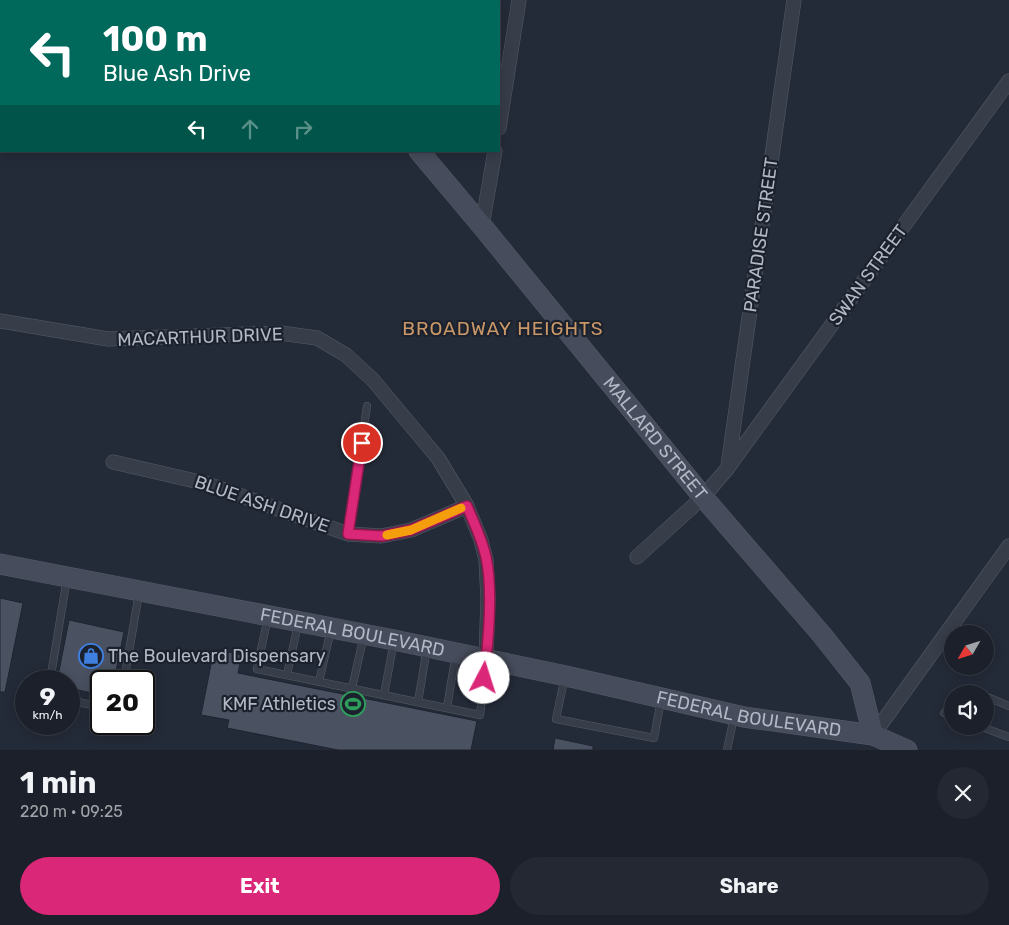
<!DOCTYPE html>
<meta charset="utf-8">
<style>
:root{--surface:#1b202a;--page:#242832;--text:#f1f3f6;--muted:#a0a3a8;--line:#393e47;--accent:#db2777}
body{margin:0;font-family:Rubik,sans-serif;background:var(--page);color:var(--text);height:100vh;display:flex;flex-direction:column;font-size:19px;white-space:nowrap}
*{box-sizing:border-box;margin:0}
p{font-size:16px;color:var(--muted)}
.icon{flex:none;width:28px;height:28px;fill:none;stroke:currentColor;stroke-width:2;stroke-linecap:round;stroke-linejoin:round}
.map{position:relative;height:750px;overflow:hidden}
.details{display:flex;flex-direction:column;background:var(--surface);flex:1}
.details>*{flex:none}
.banner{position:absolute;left:0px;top:0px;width:500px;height:152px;box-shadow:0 2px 12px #0003,0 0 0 1px var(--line);background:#00695c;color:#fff;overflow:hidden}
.needle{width:32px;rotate:231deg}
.fabs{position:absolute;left:944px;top:625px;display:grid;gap:10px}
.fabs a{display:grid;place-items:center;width:50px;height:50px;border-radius:50%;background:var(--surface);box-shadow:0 2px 12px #0003,0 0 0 1px var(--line);font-size:25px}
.speed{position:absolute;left:15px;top:670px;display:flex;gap:10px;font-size:25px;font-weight:700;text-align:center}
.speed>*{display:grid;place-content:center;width:65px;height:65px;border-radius:50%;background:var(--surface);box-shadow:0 2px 12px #0003,0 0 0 1px var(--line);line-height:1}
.speed small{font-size:12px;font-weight:400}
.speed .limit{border:2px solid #111;border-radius:8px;background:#fff;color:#111}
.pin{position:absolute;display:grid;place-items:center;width:42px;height:42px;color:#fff;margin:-21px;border:2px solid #fff;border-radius:50%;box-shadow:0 1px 5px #0007}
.me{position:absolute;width:55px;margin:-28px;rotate:5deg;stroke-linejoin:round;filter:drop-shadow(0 0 4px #0008)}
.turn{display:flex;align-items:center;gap:18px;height:105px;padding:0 20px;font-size:22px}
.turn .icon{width:65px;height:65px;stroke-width:2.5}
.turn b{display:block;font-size:35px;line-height:42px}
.lanes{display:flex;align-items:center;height:48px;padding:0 20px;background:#0003;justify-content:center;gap:25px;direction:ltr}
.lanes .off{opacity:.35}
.round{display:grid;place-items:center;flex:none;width:52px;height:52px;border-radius:26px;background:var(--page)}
.headline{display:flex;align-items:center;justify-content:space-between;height:85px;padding:0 20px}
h1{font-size:30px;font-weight:700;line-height:38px}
.cta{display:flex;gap:10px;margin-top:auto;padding:10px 20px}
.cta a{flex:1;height:58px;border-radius:30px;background:var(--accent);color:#fff;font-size:20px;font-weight:700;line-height:58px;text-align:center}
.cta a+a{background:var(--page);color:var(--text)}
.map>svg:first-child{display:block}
.building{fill:#4a5262;stroke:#1e242f}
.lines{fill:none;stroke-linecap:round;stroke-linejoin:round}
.lane-casing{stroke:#555b66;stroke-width:8}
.street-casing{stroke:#555b66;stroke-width:15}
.secondary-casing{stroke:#555b66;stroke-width:21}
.lane{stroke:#373d49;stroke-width:7}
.street{stroke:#373d49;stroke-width:14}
.secondary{stroke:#464c5b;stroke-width:20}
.route-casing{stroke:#8e194d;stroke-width:12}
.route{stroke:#db2777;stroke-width:9}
.slow{stroke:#f59e0b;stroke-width:9}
.labels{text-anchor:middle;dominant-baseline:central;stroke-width:4.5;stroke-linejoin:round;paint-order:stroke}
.street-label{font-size:18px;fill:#b2b8c5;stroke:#1c222d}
.poi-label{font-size:18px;fill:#b2b8c5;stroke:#1c222d;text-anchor:start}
.neighbourhood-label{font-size:19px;letter-spacing:1px;fill:#ca9868;stroke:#1c222d}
</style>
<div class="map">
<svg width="1009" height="750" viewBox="0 0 1009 750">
<rect width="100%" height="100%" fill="#242b38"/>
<!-- building -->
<path class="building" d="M 0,598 L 23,603 L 5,692 L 0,692 Z
M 69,620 L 124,632 L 114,681 L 101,681 L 101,695 L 69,688 L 69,681 L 57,681 Z
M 214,649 L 242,655 L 238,673 L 477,721 L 471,750 L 338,750 L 227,728 L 229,720 L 201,715 Z
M 555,738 L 593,746 L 593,750 L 553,750 Z"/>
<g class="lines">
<defs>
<path id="lane" d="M 348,534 L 367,406
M 268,617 L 257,669 L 480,715 L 486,662
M 287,675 L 298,624
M 565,676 L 556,719 L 654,738 L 661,700
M 50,681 L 67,578
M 124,681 L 139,593
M 319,682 L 331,629
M 352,688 L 364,635
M 963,694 L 968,689 L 979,694
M 384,695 L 394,641
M 985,696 L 1009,706
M 69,700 L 101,707
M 418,702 L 427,648
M 952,705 L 944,713 L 952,716
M 447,707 L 456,654
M 979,726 L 1009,737
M 727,750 L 734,717"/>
<path id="street" d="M 123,0 L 129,1
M 163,1 L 173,0
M 499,128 L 519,0
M 482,226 L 495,151
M 0,321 L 108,339 L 280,333 L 317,338 L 346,355 L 373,380 L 438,458 L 467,506 L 481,540 L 486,560 L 488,598 L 486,659
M 113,462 L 208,484 L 348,534 L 381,536 L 411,530 L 467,506
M 728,466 L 794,0
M 637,557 L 703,497 L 727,469 L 1009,81
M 873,735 L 1009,546"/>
<g id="secondary">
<path d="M 291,0 L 292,1"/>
<path id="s1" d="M 419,151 L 482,226 L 703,497 L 822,635 L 860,683 L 873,735"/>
<path id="s2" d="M 0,564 L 394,640 L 566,676 L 744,717 L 873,735 L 907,750"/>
</g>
</defs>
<!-- lane casing -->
<use href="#lane" class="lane-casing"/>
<!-- street casing -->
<use href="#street" class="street-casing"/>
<!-- secondary casing -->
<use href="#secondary" class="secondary-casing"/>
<!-- lane -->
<use href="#lane" class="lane"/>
<!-- street -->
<use href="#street" class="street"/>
<!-- secondary -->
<use href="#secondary" class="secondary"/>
</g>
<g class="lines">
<defs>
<path id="route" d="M 362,443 L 348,534 L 382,536 L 411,530 L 467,506 C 474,523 482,539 486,557 C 493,589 488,645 484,678"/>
</defs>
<!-- route casing -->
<use href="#route" class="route-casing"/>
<!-- route -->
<use href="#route" class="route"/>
<!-- slow -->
<path class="slow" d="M 387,535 L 411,530 L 461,508"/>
</g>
<!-- icons -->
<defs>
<symbol id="shop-ring" viewBox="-11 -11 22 22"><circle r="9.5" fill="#1c222d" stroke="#3f7fe0" stroke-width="1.5"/><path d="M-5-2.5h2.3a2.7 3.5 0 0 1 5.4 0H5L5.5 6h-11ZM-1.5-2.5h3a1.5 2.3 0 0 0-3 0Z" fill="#3f7fe0"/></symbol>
<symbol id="stadium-ring" viewBox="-11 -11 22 22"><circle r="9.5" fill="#1c222d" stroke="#2e9e5b" stroke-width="1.5"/><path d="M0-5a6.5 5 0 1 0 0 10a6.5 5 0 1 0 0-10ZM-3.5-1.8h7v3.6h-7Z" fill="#2e9e5b"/></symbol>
</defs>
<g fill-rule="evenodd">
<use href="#shop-ring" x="77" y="642" width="28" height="28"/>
<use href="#stadium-ring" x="339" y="690" width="28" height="28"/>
</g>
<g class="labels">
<!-- street labels -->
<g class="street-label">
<text transform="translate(761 235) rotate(-82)">PARADISE STREET</text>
<text transform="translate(868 275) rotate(-54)">SWAN STREET</text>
<text transform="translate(200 337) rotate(-2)">MACARTHUR DRIVE</text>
<text stroke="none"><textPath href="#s1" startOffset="372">MALLARD STREET</textPath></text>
<text transform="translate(262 504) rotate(19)">BLUE ASH DRIVE</text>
<text stroke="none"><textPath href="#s2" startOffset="359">FEDERAL BOULEVARD</textPath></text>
<text stroke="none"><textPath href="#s2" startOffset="764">FEDERAL BOULEVARD</textPath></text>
</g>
<!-- poi labels -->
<g class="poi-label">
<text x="108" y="656">The Boulevard Dispensary</text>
<text x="336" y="704" text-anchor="end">KMF Athletics</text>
</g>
<!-- neighbourhood labels -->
<g class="neighbourhood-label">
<text x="503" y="328">BROADWAY HEIGHTS</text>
</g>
</g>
</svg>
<div class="fabs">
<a><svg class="needle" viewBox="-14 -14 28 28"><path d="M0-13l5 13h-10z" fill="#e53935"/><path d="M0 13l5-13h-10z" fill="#a0a3a8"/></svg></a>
<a><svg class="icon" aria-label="sound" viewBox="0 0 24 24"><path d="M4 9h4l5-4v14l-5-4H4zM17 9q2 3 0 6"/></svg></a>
</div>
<div class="speed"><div>9<small>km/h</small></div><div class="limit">20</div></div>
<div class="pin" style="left:362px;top:443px;background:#d93025"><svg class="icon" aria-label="arrive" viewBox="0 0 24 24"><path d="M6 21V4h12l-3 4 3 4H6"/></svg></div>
<svg class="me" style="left:484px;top:678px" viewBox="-20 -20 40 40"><circle r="19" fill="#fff"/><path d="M0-13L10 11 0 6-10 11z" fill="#db2777"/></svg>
<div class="banner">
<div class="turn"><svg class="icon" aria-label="left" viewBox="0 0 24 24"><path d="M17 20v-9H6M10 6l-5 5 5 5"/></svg><div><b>100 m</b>Blue Ash Drive</div></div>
<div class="lanes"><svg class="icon" aria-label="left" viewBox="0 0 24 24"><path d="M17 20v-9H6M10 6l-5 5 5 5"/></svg><svg class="icon off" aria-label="ahead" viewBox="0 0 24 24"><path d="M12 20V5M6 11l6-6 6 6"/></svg><svg class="icon off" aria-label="right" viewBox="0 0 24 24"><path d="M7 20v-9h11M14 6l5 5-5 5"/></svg></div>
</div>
</div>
<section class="details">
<div class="headline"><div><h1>1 min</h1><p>220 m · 09:25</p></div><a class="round"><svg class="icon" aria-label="close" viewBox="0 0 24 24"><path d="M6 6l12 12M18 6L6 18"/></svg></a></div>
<div class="cta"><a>Exit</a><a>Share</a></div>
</section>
